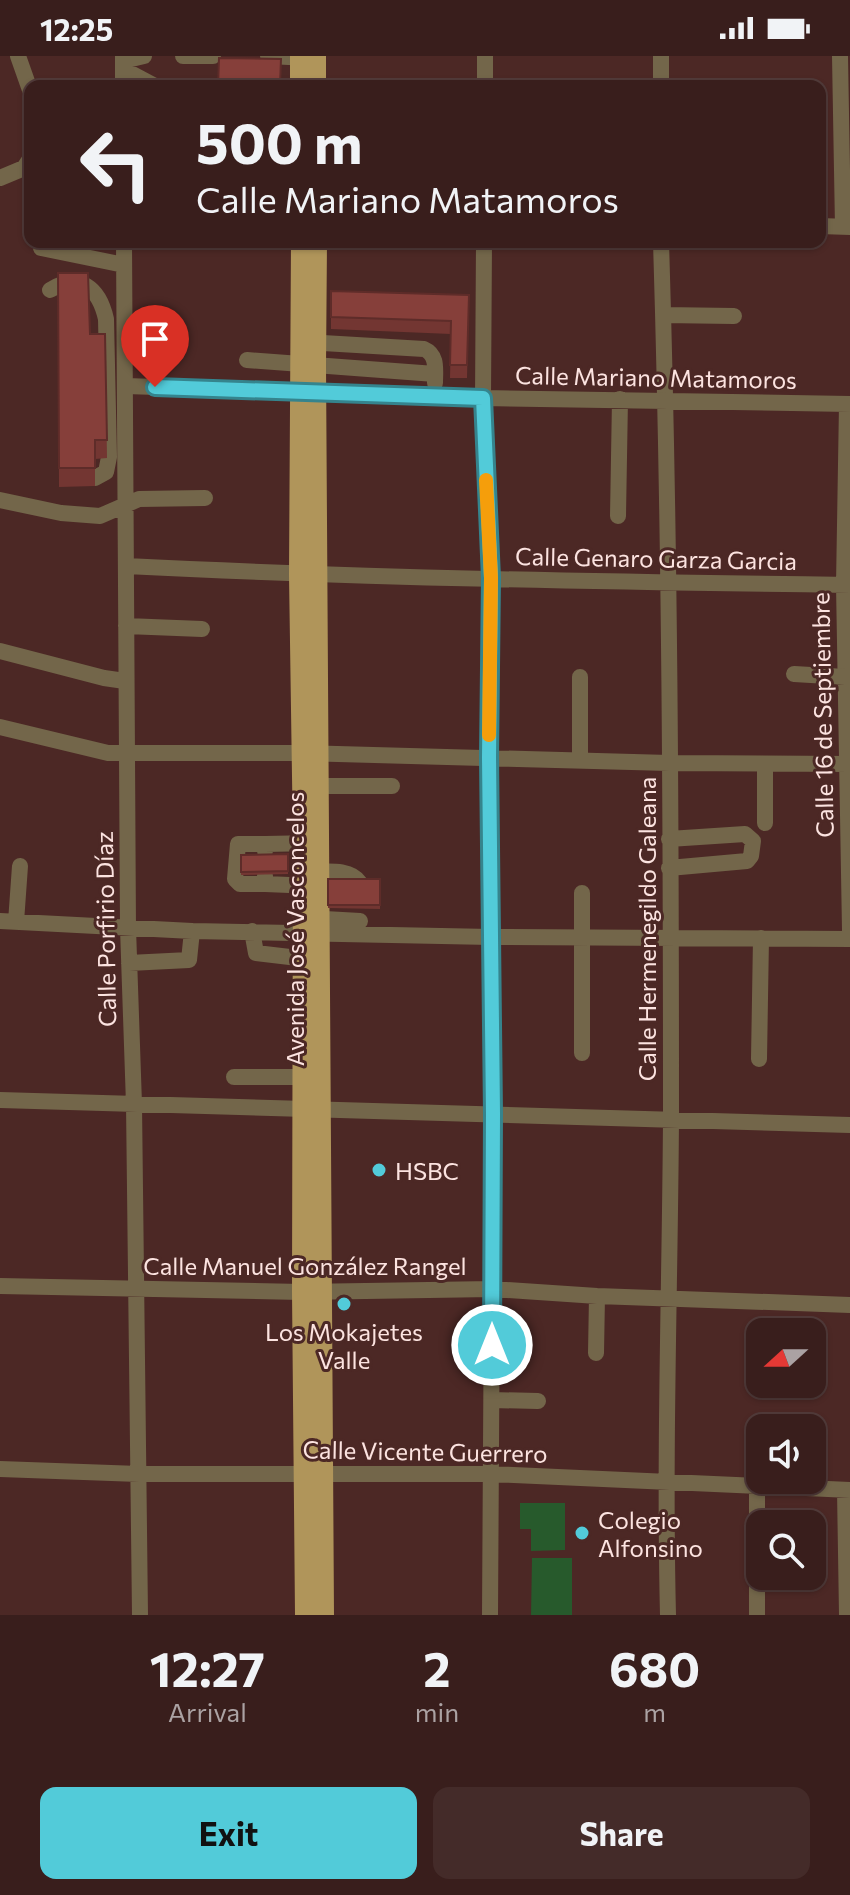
<!DOCTYPE html>
<meta charset="utf-8">
<style>
:root{--surface:#391e1c;--page:#442b29;--text:#f1f3f6;--muted:#aba2a3;--line:#533c3b;--accent:#52cbd9}
body{margin:0;font-family:Commissioner,sans-serif;background:var(--page);color:var(--text);height:100vh;display:flex;flex-direction:column;font-size:30px;white-space:nowrap}
*{box-sizing:border-box;margin:0}
p{font-size:26px;color:var(--muted)}
.icon{flex:none;width:44px;height:44px;fill:none;stroke:currentColor;stroke-width:2;stroke-linecap:round;stroke-linejoin:round}
.map{position:relative;height:1559px;overflow:hidden}
.side{display:flex;flex-direction:column;background:var(--surface);flex:1}
.side>*{flex:none}
.top-card{position:absolute;left:24px;top:24px;width:802px;height:168px;border-radius:16px;box-shadow:0 2px 6px #0004,0 0 0 2px var(--line);background:#391e1c;color:var(--text);overflow:hidden}
.needle{width:52px;rotate:249deg}
.buttons{position:absolute;left:746px;top:1262px;display:grid;gap:16px}
.buttons a{display:grid;place-items:center;width:80px;height:80px;border-radius:16px;background:var(--surface);box-shadow:0 2px 6px #0004,0 0 0 2px var(--line);font-size:40px}
.pin{position:absolute;display:grid;place-items:center;width:68px;height:68px;color:#fff;margin:-82px -34px;border-radius:50% 50% 50% 0;rotate:-45deg;box-shadow:0 0 8px #0007}
.pin .icon{rotate:45deg}
.me{position:absolute;width:88px;margin:-44px;rotate:0deg;stroke-linejoin:round;filter:drop-shadow(0 0 6px #0008)}
.turn{display:flex;align-items:center;gap:28px;height:168px;padding:0 40px;font-size:36px}
.turn .icon{width:104px;height:104px;stroke-width:2.5}
.turn b{display:block;font-size:56px;line-height:68px}
.eta{display:flex;justify-content:space-evenly;align-items:center;height:136px;text-align:center}
.eta b{font-size:48px;font-weight:700;line-height:56px}
.button{display:flex;gap:16px;margin-top:auto;padding:16px 40px}
.button a{flex:1;height:92px;border-radius:16px;background:var(--accent);color:#111;font-size:32px;font-weight:700;line-height:92px;text-align:center}
.button a+a{background:var(--page);color:var(--text)}
.status{display:flex;justify-content:space-between;align-items:center;height:56px;padding:0 40px;background:var(--surface);direction:ltr}
.status svg{height:22px;fill:currentColor}
.map>svg:first-child{display:block}
.green{fill:#275a2c}
.lines{fill:none;stroke-linecap:round;stroke-linejoin:round}
.minor{stroke:#73664a;stroke-width:16}
.major{stroke:#b0955a;stroke-width:20}
.wall{fill:#733632}
.building{fill:#863f3a;stroke:#5e2c29;stroke-width:2}
.route-casing{stroke:#35848d;stroke-width:20}
.route{stroke:#52cbd9;stroke-width:14}
.slow{stroke:#f59e0b;stroke-width:14}
.poi-dot{fill:#52cbd9;stroke:#4c2825;stroke-width:3}
.labels{text-anchor:middle;dominant-baseline:central;stroke-width:6;stroke-linejoin:round;paint-order:stroke}
.street-label{font-size:24px;fill:#fce3e0;stroke:#4c2825}
.poi-label{font-size:24px;fill:#fce3e0;stroke:#4c2825;text-anchor:start}
</style>
<div class="status"><b>12:25</b><svg viewBox="0 0 49 12"><path d="M0 12V9h3v3zM5 12V6h3v6zM10 12V3h3v9zM15 12V0h3v12zM26 1h20v11H26zM47 4h2v5h-2z"/></svg></div>
<div class="map">
<svg width="850" height="1559" viewBox="0 0 850 1559">
<rect width="100%" height="100%" fill="#4c2825"/>
<!-- green -->
<path class="green" d="M 520,1447 L 565,1447 L 565,1494 L 531,1495 L 531,1473 L 520,1473 Z
M 532,1502 L 572,1502 L 572,1559 L 531,1559 Z"/>
<g class="lines">
<!-- minor -->
<path class="minor" d="M 18,0 L 30,34
M 123,0 L 123,30
M 183,0 L 213,0
M 268,0 L 310,2
M 661,0 L 661,30
M 840,0 L 843,171
M 123,5 L 144,0
M 123,13 L 155,30
M 485,30 L 485,0
M 0,122 L 24,112 L 30,103
M 820,170 L 850,171
M 124,186 L 128,872 L 134,1048 L 140,1559
M 484,186 L 483,342 L 491,522 L 489,701 L 493,1058 L 490,1559
M 661,186 C 670,478 671,770 671,1062 C 670,1228 664,1393 668,1559
M 41,192 L 124,209
M 50,234 C 80,216 99,232 106,263 L 109,401 L 106,416 L 95,422
M 663,259 L 734,260
M 306,286 L 424,293 C 438,299 435,314 435,327
M 247,304 L 435,318
M 126,330 L 483,342 L 850,348
M 847,348 L 844,529 L 850,874
M 0,444 L 61,457 L 100,460 L 139,443 L 205,442
M 618,460 L 620,343
M 126,510 C 367,522 609,526 850,529
M 126,570 L 202,573
M 0,595 L 104,622 L 125,625
M 794,618 L 845,621
M 0,671 L 108,697 L 301,697 L 669,707 L 850,708
M 580,704 L 580,621
M 765,708 L 765,767
M 307,730 L 392,730
M 669,783 L 745,778 L 753,785 L 751,800 L 747,805 L 669,812
M 265,788 L 238,788 L 235,823 L 240,828 L 265,828
M 265,795 L 265,788 L 314,787
M 310,816 C 326,816 350,812 360,827
M 265,820 L 265,828 L 314,830
M 582,837 L 582,997
M 307,862 L 360,865
M 0,865 L 192,875 L 491,881 L 850,883
M 16,866 L 20,810
M 252,875 L 256,897 L 315,904
M 129,907 L 189,904 L 192,875
M 759,1003 L 761,882
M 234,1021 L 312,1021
M 0,1044 L 850,1069
M 0,1230 L 302,1236 L 492,1233 L 597,1240 L 850,1249
M 596,1297 L 597,1240
M 492,1344 L 538,1345
M 0,1413 L 139,1418 L 492,1418 L 850,1434
M 757,1429 L 757,1559
M 845,1434 L 847,1559"/>
<!-- major -->
<path class="major" d="M 300,0 L 300,30
M 316,0 L 316,30
M 301,186 L 299,519 L 303,787 L 302,1236 L 305,1559
M 317,186 L 316,309 L 324,1559"/>
</g>
<!-- wall -->
<path class="wall" d="M 58,217 L 90,278 L 105,278 L 107,402 L 95,403 L 95,430 L 59,431 Z
M 331,235 L 469,239 L 467,322 L 450,322 L 451,278 L 331,273 Z
M 288,798 L 288,818 L 241,819 L 241,799 Z
M 328,823 L 380,823 L 380,853 L 328,852 Z"/>
<!-- building -->
<path class="building" d="M 219,2 L 281,3 L 280,30 L 218,30 Z
M 58,217 L 88,217 L 90,278 L 105,278 L 107,384 L 95,384 L 95,412 L 59,412 Z
M 331,235 L 469,239 L 467,309 L 450,309 L 451,265 L 331,261 Z
M 288,798 L 288,815 L 241,816 L 241,799 Z
M 328,823 L 380,823 L 380,849 L 328,849 Z"/>
<g class="lines">
<defs>
<path id="route" d="M 155,331 L 483,342 L 491,522 L 489,701 L 493,1058 L 492,1289"/>
</defs>
<!-- route casing -->
<use href="#route" class="route-casing"/>
<!-- route -->
<use href="#route" class="route"/>
<!-- slow -->
<path class="slow" d="M 486,424 L 491,522 L 489,679"/>
</g>
<!-- markers -->
<g class="poi-dot">
<circle cx="379" cy="1114" r="8"/>
<circle cx="344" cy="1248" r="8"/>
<circle cx="582" cy="1477" r="8"/>
</g>
<g class="labels">
<!-- street labels -->
<g class="street-label">
<text transform="translate(656 321) rotate(1)">Calle Mariano Matamoros</text>
<text transform="translate(656 502) rotate(1)">Calle Genaro Garza Garcia</text>
<text transform="translate(822 659) rotate(-91)">Calle 16 de Septiembre</text>
<text transform="translate(105 873) rotate(-91)">Calle Porfirio Díaz</text>
<text transform="translate(294 873) rotate(-90)">Avenida José Vasconcelos</text>
<text transform="translate(646 873) rotate(-90)">Calle Hermenegildo Galeana</text>
<text x="305" y="1209">Calle Manuel González Rangel</text>
<text transform="translate(425 1395) rotate(1)">Calle Vicente Guerrero</text>
</g>
<!-- poi labels -->
<g class="poi-label">
<text x="395" y="1114">HSBC</text>
<text x="344" y="1275" text-anchor="middle">Los Mokajetes<tspan x="344" dy="28">Valle</tspan></text>
<text x="598" y="1463">Colegio<tspan x="598" dy="28">Alfonsino</tspan></text>
</g>
</g>
</svg>
<div class="buttons">
<a><svg class="needle" viewBox="-14 -14 28 28"><path d="M0-13l5 13h-10z" fill="#e53935"/><path d="M0 13l5-13h-10z" fill="#aba2a3"/></svg></a>
<a><svg class="icon" aria-label="sound" viewBox="0 0 24 24"><path d="M4 9h4l5-4v14l-5-4H4zM17 9q2 3 0 6"/></svg></a>
<a><svg class="icon" aria-label="search" viewBox="0 0 24 24"><circle cx="10" cy="10" r="6"/><path d="M15 15l6 6"/></svg></a>
</div>
<div class="pin" style="left:155px;top:331px;background:#d93025"><svg class="icon" aria-label="arrive" viewBox="0 0 24 24"><path d="M6 21V4h12l-3 4 3 4H6"/></svg></div>
<svg class="me" style="left:492px;top:1289px" viewBox="-20 -20 40 40"><circle r="17" fill="#52cbd9" stroke="#fff" stroke-width="3"/><path d="M0-11L8 9 0 5-8 9z" fill="#fff"/></svg>
<div class="top-card">
<div class="turn"><svg class="icon" aria-label="left" viewBox="0 0 24 24"><path d="M17 20v-9H6M10 6l-5 5 5 5"/></svg><div><b>500 m</b>Calle Mariano Matamoros</div></div>
</div>
</div>
<section class="side">
<div class="eta">
<div><b>12:27</b><p>Arrival</p></div>
<div><b>2</b><p>min</p></div>
<div><b>680</b><p>m</p></div>
</div>
<div class="button"><a>Exit</a><a>Share</a></div>
</section>
